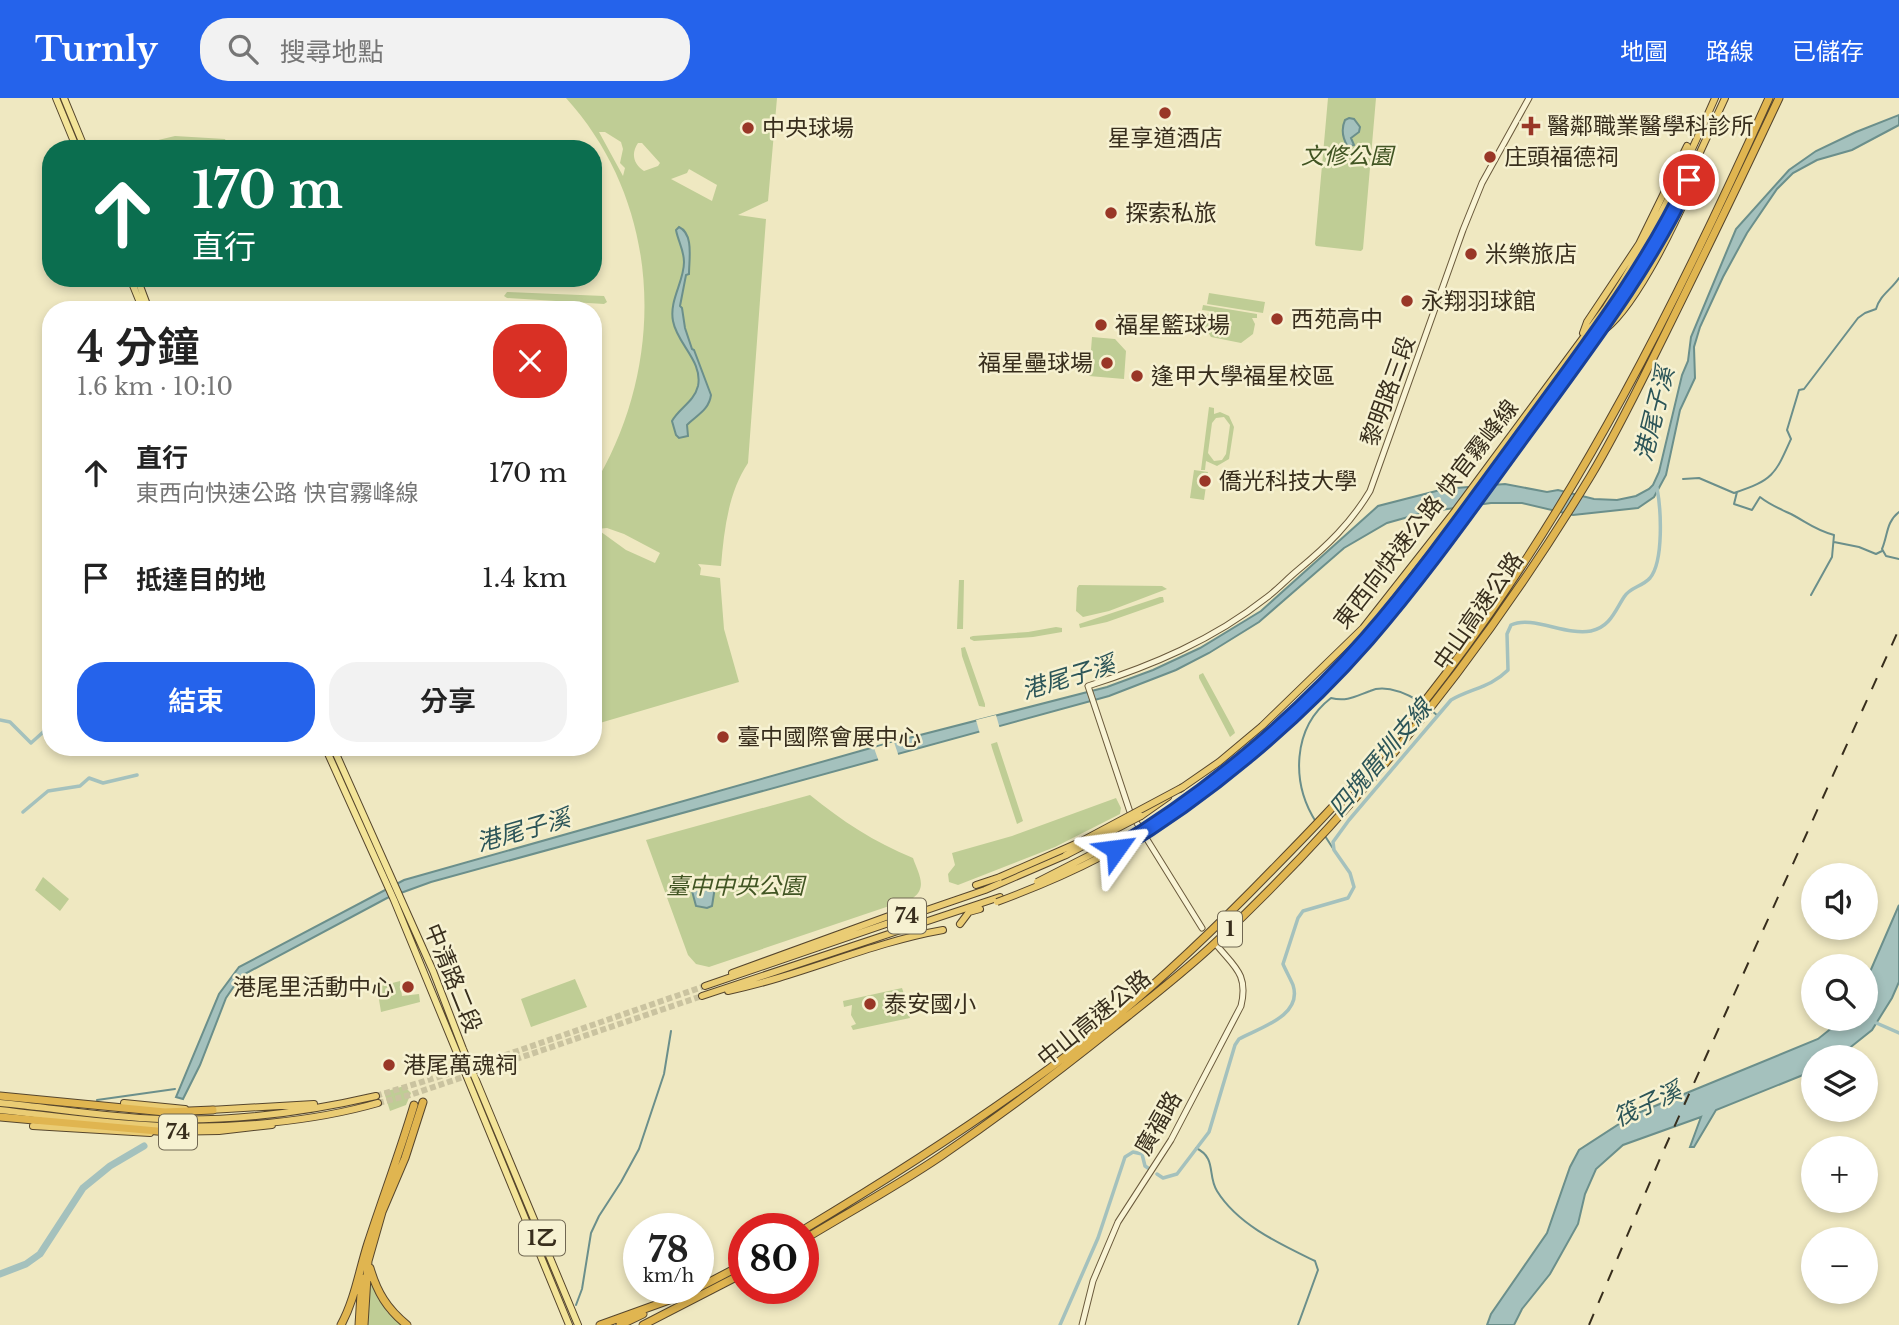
<!DOCTYPE html>
<html lang="zh-TW">
<meta charset="utf-8">
<style>
:root{--surface:#fff;--page:#f2f2f2;--text:#222;--muted:#767676;--accent:#2563eb}
body{margin:0;font-family:"Libre Baskerville","Noto Sans TC",serif;background:var(--page);color:var(--text);height:100vh;display:flex;flex-direction:column;font-size:26px;white-space:nowrap}
*{box-sizing:border-box;margin:0}
p{font-size:23px;color:var(--muted)}
.icon{flex:none;width:38px;height:38px;fill:none;stroke:currentColor;stroke-width:2;stroke-linecap:round;stroke-linejoin:round}
.map{position:relative;flex:1;overflow:hidden}
.panel{position:absolute;left:42px;top:203px;width:560px;height:455px;display:flex;flex-direction:column;background:var(--surface);border-radius:28px;box-shadow:0 4px 10px #0003}
.panel>*{flex:none}
.hud{position:absolute;left:42px;top:42px;width:560px;height:147px;border-radius:28px;box-shadow:0 4px 10px #0003;background:#0b6e4f;color:#fff;overflow:hidden}
.buttons{position:absolute;left:1801px;top:765px;display:grid;gap:14px}
.buttons a{display:grid;place-items:center;width:77px;height:77px;border-radius:50%;background:var(--surface);box-shadow:0 4px 10px #0003;font-size:35px}
.speed{position:absolute;left:623px;top:1115px;display:flex;gap:14px;font-size:35px;font-weight:700;text-align:center}
.speed>*{display:grid;place-content:center;width:91px;height:91px;border-radius:50%;background:var(--surface);box-shadow:0 4px 10px #0003;line-height:1}
.speed small{font-size:18px;font-weight:400}
.speed .limit{border:10px solid #d22;background:#fff;color:#111}
.pin{position:absolute;display:grid;place-items:center;width:60px;height:60px;color:#fff;margin:-30px;border:4px solid #fff;border-radius:50%;box-shadow:0 2px 7px #0007}
.me{position:absolute;width:77px;margin:-38px;rotate:59deg;stroke-linejoin:round;filter:drop-shadow(0 0 5px #0008)}
.turn{display:flex;align-items:center;gap:24px;height:147px;padding:0 35px;font-size:32px}
.turn .icon{width:91px;height:91px;stroke-width:2.5}
.turn b{display:block;font-size:49px;line-height:60px}
.round{display:grid;place-items:center;flex:none;width:74px;height:74px;border-radius:28px;background:var(--page)}
.headline{display:flex;align-items:center;justify-content:space-between;height:119px;padding:0 35px}
h1{font-size:42px;font-weight:600;line-height:52px}
.primary-button{display:flex;gap:14px;margin-top:auto;padding:14px 35px}
.primary-button a{flex:1;height:80px;border-radius:28px;background:var(--accent);color:#fff;font-size:28px;font-weight:600;line-height:80px;text-align:center}
.primary-button a+a{background:var(--page);color:var(--text)}
ul{padding:0;list-style:none}
li{display:flex;align-items:center;gap:21px;height:105px;padding:0 35px}
li div{flex:1}
li b{display:block;font-size:26px}
li em{font-style:normal}
header{display:flex;align-items:center;gap:42px;box-sizing:border-box;height:98px;padding:0 35px;background:var(--accent);color:#fff}
header strong{font-size:33px}
nav{display:flex;gap:38px;margin-inline-start:auto;font-size:24px}
.search{width:490px;height:63px;background:var(--page);display:flex;align-items:center;gap:18px;box-sizing:border-box;padding:0 24px;border-radius:28px;color:var(--muted);font-size:26px}
.map>svg:first-child{display:block}
.green{fill:#bfcd95;fill-rule:evenodd}
.water{fill:#a4c1bd;stroke:#6b8f8b;stroke-width:2}
.pier{fill:#efe8c1}
.lines{fill:none;stroke-linecap:round;stroke-linejoin:round}
.stream{stroke:#6b8f8b;stroke-width:2}
.canal{stroke:#a4c1bd;stroke-width:3.5}
.river{stroke:#a4c1bd;stroke-width:7}
.trunk-tunnel{stroke:#cac3a0;stroke-width:6;stroke-dasharray:6 3;stroke-linecap:butt}
.secondary-casing{stroke:#6a5a3c;stroke-width:7}
.primary-casing{stroke:#56462d;stroke-width:8}
.trunk-casing{stroke:#56462d;stroke-width:8}
.motorway-casing{stroke:#56462d;stroke-width:9}
.secondary{stroke:#f9f4d5;stroke-width:5}
.primary{stroke:#f3e498;stroke-width:6}
.trunk{stroke:#eacc74;stroke-width:6}
.motorway{stroke:#e0b550;stroke-width:7}
.rail{stroke:#382e1d;stroke-width:2;stroke-dasharray:12 12;stroke-linecap:butt}
.trunk-bridge-casing{stroke:#56462d;stroke-width:8;stroke-linecap:butt}
.trunk-bridge{stroke:#eacc74;stroke-width:6}
.route-casing{stroke:#184099;stroke-width:18}
.route{stroke:#2563eb;stroke-width:12}
.poi-dot{fill:#993727;stroke:#f6f1d1;stroke-width:2.5}
.labels{text-anchor:middle;dominant-baseline:central;stroke-width:5;stroke-linejoin:round;paint-order:stroke}
.shield{fill:#f6f1d1;stroke:#716853;stroke-width:2}
.shield-label{font-size:21px;font-weight:bold;fill:#382e1d}
.poi-label{font-size:23px;fill:#382e1d;stroke:#f6f1d1;text-anchor:start}
.park-label{font-size:23px;font-style:italic;fill:#415523;stroke:#f6f1d1}
.street-label{font-size:23px;fill:#382e1d;stroke:#f6f1d1}
.water-label{font-size:24px;font-style:italic;fill:#2c5558;stroke:#f6f1d1}
</style>
<header>
<strong>Turnly</strong>
<div class="search"><svg class="icon" aria-label="search" viewBox="0 0 24 24"><circle cx="10" cy="10" r="6"/><path d="M15 15l6 6"/></svg>搜尋地點</div>
<nav><a>地圖</a><a>路線</a><a>已儲存</a></nav>
</header>
<div class="map">
<svg width="1899" height="1227" viewBox="0 0 1899 1227">
<rect width="100%" height="100%" fill="#efe8c1"/>
<!-- green -->
<path class="green" d="M 566,0 L 777,0 L 768,103 L 738,117 L 766,121 L 748,365 C 728,395 724,433 721,468 L 698,466 L 701,470 L 700,477 L 720,480 L 724,531 L 739,584 L 593,627 L 593,389 C 667,268 664,108 566,0 ZM 599,34 L 605,34 L 621,44 L 623,51 L 620,65 L 625,70 L 623,78 ZM 638,45 L 642,45 L 660,65 L 658,68 L 644,73 C 633,66 631,55 638,45 ZM 689,71 L 717,87 L 712,103 L 671,81 L 687,75 ZM 607,430 L 624,436 L 660,455 L 655,465 L 626,452 L 597,431 Z
M 1328,0 L 1376,0 L 1363,151 L 1361,153 L 1316,148 L 1315,146 Z
M 175,38 L 225,41 L 229,51 L 129,49 Z
M 507,194 L 604,198 L 607,204 L 604,206 L 507,200 L 504,198 Z
M 1209,195 L 1265,204 L 1263,215 L 1207,206 Z
M 1203,207 L 1257,216 L 1257,220 L 1252,220 L 1255,226 L 1253,236 L 1241,245 L 1211,239 L 1204,228 L 1205,220 L 1210,213 L 1202,212 Z
M 1092,239 L 1115,241 L 1126,253 L 1124,281 L 1089,278 Z
M 1209,309 L 1214,310 L 1214,316 L 1220,314 L 1229,318 L 1234,329 L 1229,361 L 1217,368 L 1206,363 L 1205,372 L 1201,372 ZM 1224,319 L 1230,327 L 1226,356 L 1222,362 L 1214,363 L 1208,355 L 1212,325 L 1216,320 Z
M 1194,372 L 1208,374 L 1204,402 L 1190,400 Z
M 959,482 L 964,482 L 963,531 L 957,531 Z
M 1079,487 L 1162,488 L 1167,491 L 1109,513 L 1083,519 L 1076,513 L 1077,490 Z
M 1160,499 L 1163,499 L 1164,504 L 1107,524 L 1080,530 L 1079,526 Z
M 1056,529 L 1062,530 L 1062,534 L 1033,539 L 974,543 L 970,541 L 970,539 L 973,538 L 1028,534 Z
M 965,549 L 985,606 L 985,609 L 979,608 L 962,558 L 961,550 Z
M 1203,575 L 1234,632 L 1235,635 L 1230,639 L 1199,580 L 1199,577 Z
M 997,644 L 1023,723 L 1017,726 L 992,650 L 991,646 Z
M 810,697 C 842,723 874,744 913,760 C 918,775 928,789 913,800 L 709,869 L 696,866 L 688,857 L 646,742 Z
M 1116,700 L 1121,710 L 1120,716 L 1055,749 L 958,787 L 949,784 L 948,776 L 955,767 L 952,755 L 1012,738 Z
M 43,779 L 69,801 L 60,813 L 35,792 Z
M 575,881 L 587,909 L 531,929 L 521,901 Z
M 400,883 L 402,898 L 419,896 L 420,904 L 381,914 L 377,889 Z
M 902,890 L 904,896 L 896,898 L 902,907 L 901,916 L 909,915 L 910,920 L 853,932 L 851,928 L 856,926 L 851,917 L 852,907 L 844,909 L 843,903 Z
M 404,988 L 411,995 L 406,1007 L 390,1013 L 384,994 Z
M 371,1182 L 387,1214 L 402,1227 L 367,1227 Z"/>
<!-- water -->
<path class="water" d="M 1899,17 L 1899,27 L 1852,52 L 1817,62 L 1793,75 L 1777,91 L 1747,135 L 1723,179 L 1700,229 L 1694,249 L 1695,280 L 1680,312 L 1666,377 L 1654,399 L 1638,410 L 1573,417 L 1522,405 L 1491,405 L 1426,414 L 1387,425 L 1344,450 L 1259,524 L 1209,555 L 1176,572 L 1109,598 L 431,784 L 387,800 L 241,878 L 226,900 L 200,967 L 183,1001 L 176,999 L 219,896 L 239,869 L 404,782 L 885,646 L 1107,589 L 1153,572 L 1200,550 L 1261,513 L 1378,408 L 1444,391 L 1505,386 L 1547,394 L 1558,392 L 1594,401 L 1617,402 L 1636,398 L 1649,391 L 1653,387 L 1659,374 L 1682,277 L 1688,263 L 1691,239 L 1736,131 L 1789,72 L 1816,53 L 1856,34 Z
M 1349,20 L 1354,21 L 1360,29 L 1359,34 L 1351,40 L 1354,47 L 1348,49 C 1343,41 1341,31 1345,22 Z
M 679,129 C 694,136 689,161 689,176 L 686,177 L 680,208 L 682,210 L 685,230 L 692,251 L 694,252 L 711,297 C 709,312 697,317 687,327 L 688,338 L 679,340 L 676,337 L 672,323 C 679,310 694,304 698,288 C 703,263 677,246 673,223 C 669,202 684,184 684,164 C 684,152 678,143 676,132 Z
M 702,780 L 710,782 L 715,789 L 712,808 L 707,810 L 696,808 L 692,793 L 694,785 Z
M 1899,807 L 1899,884 L 1892,900 L 1872,932 L 1842,956 L 1837,959 L 1813,959 L 1813,972 L 1803,977 L 1716,1012 L 1694,1049 L 1690,1049 L 1701,1019 L 1623,1047 L 1596,1071 L 1585,1096 L 1578,1126 L 1550,1176 L 1522,1211 L 1514,1227 L 1487,1227 L 1491,1216 L 1547,1135 L 1570,1069 L 1579,1052 L 1633,1017 L 1818,941 L 1843,921 L 1866,920 L 1866,883 Z"/>
<!-- pier -->
<path class="pier" d="M 996,617 L 1000,631 L 980,636 L 976,622 Z
M 894,644 L 899,659 L 879,664 L 874,650 Z"/>
<g class="lines">
<!-- stream -->
<path class="stream" d="M 1683,381 L 1699,380 L 1734,395 C 1773,382 1775,377 1791,341 L 1787,332 L 1799,292 L 1804,291 L 1858,220 L 1865,215 L 1876,211 C 1880,197 1891,192 1899,180
M 1737,394 L 1734,406 L 1752,412 L 1760,399 C 1770,407 1780,411 1791,416 C 1808,425 1815,432 1834,437 L 1832,459 L 1811,497
M 1899,414 C 1886,424 1888,437 1882,451 L 1886,458 L 1899,461
M 1834,444 L 1859,449 L 1876,456 L 1882,453
M 1432,613 L 1438,618
M 1316,724 C 1291,685 1292,630 1331,600 C 1347,604 1356,598 1370,593 C 1386,586 1405,595 1419,603
M 1325,738 L 1334,752
M 97,1002 L 175,991
M 1196,1050 C 1217,1060 1207,1077 1217,1093 C 1238,1127 1280,1146 1315,1163 L 1318,1172 L 1298,1227
M 576,1207 L 582,1191 L 591,1135 L 599,1118 L 621,1084 L 639,1051 L 664,976 L 671,933"/>
<!-- canal -->
<path class="canal" d="M 0,622 L 10,624 L 31,645 L 51,627
M 23,714 L 48,693 L 80,688 L 89,680 L 103,685 L 137,677
M 1865,920 L 1899,935
M 1157,1076 L 1163,1080 L 1177,1076 L 1209,1034 L 1235,947 L 1239,941 C 1259,930 1303,918 1293,887 C 1290,880 1286,873 1283,866 L 1298,820 L 1303,813 L 1348,800 L 1354,789 L 1350,775 L 1334,752 L 1333,744 L 1349,722 L 1451,602 C 1472,590 1490,590 1508,572 L 1507,536 L 1511,527 C 1532,517 1566,538 1591,533 C 1610,529 1615,513 1624,499 C 1630,489 1642,489 1650,480 C 1664,463 1661,411 1657,390
M 1060,1227 L 1098,1140 L 1125,1059 L 1133,1054 L 1142,1056 L 1145,1068 L 1151,1072"/>
<!-- river -->
<path class="river" d="M 0,1176 L 26,1166 L 40,1156 L 83,1090 L 110,1068 L 144,1048"/>
<!-- trunk-tunnel -->
<path class="trunk-tunnel" d="M 376,998 L 477,967 L 705,888
M 378,1005 L 410,997 L 702,898"/>
<defs>
<path id="secondary" d="M 1202,830 L 1130,714 L 1088,588 C 1151,568 1213,542 1266,500 C 1277,492 1287,481 1298,472 C 1327,448 1351,425 1370,393 L 1463,132 L 1482,85 L 1529,0
M 1082,1227 L 1093,1183 L 1118,1124 L 1171,1042 L 1241,908 C 1249,875 1233,868 1215,845"/>
<path id="primary" d="M 56,0 L 77,51
M 64,0 L 85,51
M 130,180 L 143,212
M 137,180 L 149,212
M 325,649 L 394,802 L 569,1227
M 333,649 L 433,873 L 463,951 L 578,1227"/>
<path id="trunk" d="M 1583,235 L 1587,224 L 1639,146 L 1687,48
M 1600,235 C 1632,216 1673,130 1689,94
M 1180,691 L 1219,664 L 1262,628 L 1363,530 L 1455,413 L 1606,209 C 1650,143 1683,73 1715,0
M 1192,698 L 1275,633 L 1337,573 L 1393,510 L 1505,363 L 1631,188 L 1661,139 L 1725,0
M 1141,718 L 1168,699
M 1141,731 L 1183,703
M 976,787 L 1000,779
M 960,826 L 969,814 L 980,811
M 732,875 L 908,811 L 917,806
M 705,888 L 985,792 L 1066,757
M 728,893 C 801,878 869,845 943,832
M 702,898 L 1000,799
M 0,1005 C 53,1010 106,1019 159,1021 C 231,1024 307,1014 376,998
M 124,1005 L 185,1011
M 0,1012 C 53,1018 107,1026 160,1028 C 229,1031 312,1024 378,1005
M 210,1012 L 314,1006
M 33,1028 L 150,1035
M 164,1034 L 219,1033 L 272,1027"/>
<path id="motorway" d="M 0,998 L 165,1014 L 213,1012
M 0,1019 L 168,1034
M 803,1132 C 900,1074 993,1014 1082,946 C 1151,893 1213,833 1273,771 C 1334,709 1393,646 1445,577 C 1578,402 1679,200 1769,0
M 803,1142 C 849,1114 897,1088 941,1058 C 1001,1017 1058,974 1114,929 C 1148,902 1183,875 1215,845 C 1362,707 1485,552 1590,379 C 1618,333 1641,284 1665,236 C 1704,157 1742,79 1779,0
M 370,1170 C 377,1194 387,1211 407,1227
M 698,1190 L 744,1166
M 682,1197 L 697,1190
M 341,1227 C 355,1201 359,1173 368,1145 C 383,1099 400,1054 414,1007
M 359,1227 L 362,1180
M 364,1227 L 368,1163 L 382,1114 L 405,1060 L 423,1004
M 600,1227 L 686,1196
M 620,1227 L 643,1216
M 643,1227 L 744,1175"/>
</defs>
<!-- secondary casing -->
<use href="#secondary" class="secondary-casing"/>
<!-- primary casing -->
<use href="#primary" class="primary-casing"/>
<!-- trunk casing -->
<use href="#trunk" class="trunk-casing"/>
<!-- motorway casing -->
<use href="#motorway" class="motorway-casing"/>
<!-- secondary -->
<use href="#secondary" class="secondary"/>
<!-- primary -->
<use href="#primary" class="primary"/>
<!-- trunk -->
<use href="#trunk" class="trunk"/>
<!-- motorway -->
<use href="#motorway" class="motorway"/>
<!-- rail -->
<path class="rail" d="M 1589,1227 L 1662,1056 L 1899,531"/>
<defs>
<path id="trunk-bridge" d="M 1066,757 L 1141,718
M 1000,779 L 1080,744 L 1183,689
M 1037,784 L 1141,731
M 997,804 C 1067,778 1139,745 1196,695"/>
</defs>
<!-- trunk-bridge casing -->
<use href="#trunk-bridge" class="trunk-bridge-casing"/>
<!-- trunk-bridge -->
<use href="#trunk-bridge" class="trunk-bridge"/>
</g>
<g class="lines">
<defs>
<path id="route" d="M 1116,751 C 1207,697 1298,620 1367,541 C 1426,473 1478,398 1531,326 C 1589,246 1647,171 1689,82"/>
</defs>
<!-- route casing -->
<use href="#route" class="route-casing"/>
<!-- route -->
<use href="#route" class="route"/>
</g>
<!-- markers -->
<g class="poi-dot">
<circle cx="1165" cy="15" r="7"/>
<path d="M1527.5 17.5h7v7h7v7h-7v7h-7v-7h-7v-7h7z"/>
<circle cx="748" cy="30" r="7"/>
<circle cx="1490" cy="59" r="7"/>
<circle cx="1111" cy="115" r="7"/>
<circle cx="1471" cy="156" r="7"/>
<circle cx="1407" cy="203" r="7"/>
<circle cx="1277" cy="221" r="7"/>
<circle cx="1101" cy="227" r="7"/>
<circle cx="1107" cy="265" r="7"/>
<circle cx="1137" cy="278" r="7"/>
<circle cx="1205" cy="383" r="7"/>
<circle cx="723" cy="639" r="7"/>
<circle cx="408" cy="889" r="7"/>
<circle cx="870" cy="906" r="7"/>
<circle cx="389" cy="967" r="7"/>
</g>
<g class="labels">
<!-- shield labels -->
<g class="shield">
<rect x="888" y="800.5" width="38" height="35" rx="5"/>
<rect x="1218" y="813.5" width="24" height="35" rx="5"/>
<rect x="159" y="1016.5" width="38" height="35" rx="5"/>
<rect x="519" y="1122.5" width="46" height="35" rx="5"/>
</g>
<g class="shield-label">
<text x="907" y="818">74</text>
<text x="1230" y="831">1</text>
<text x="178" y="1034">74</text>
<text x="542" y="1140">1乙</text>
</g>
<!-- poi labels -->
<g class="poi-label">
<text x="1547" y="28">醫鄰職業醫學科診所</text>
<text x="762" y="30">中央球場</text>
<text x="1165" y="40" text-anchor="middle">星享道酒店</text>
<text x="1504" y="59">庄頭福德祠</text>
<text x="1125" y="115">探索私旅</text>
<text x="1485" y="156">米樂旅店</text>
<text x="1421" y="203">永翔羽球館</text>
<text x="1291" y="221">西苑高中</text>
<text x="1115" y="227">福星籃球場</text>
<text x="1093" y="265" text-anchor="end">福星壘球場</text>
<text x="1151" y="278">逢甲大學福星校區</text>
<text x="1219" y="383">僑光科技大學</text>
<text x="737" y="639">臺中國際會展中心</text>
<text x="394" y="889" text-anchor="end">港尾里活動中心</text>
<text x="884" y="906">泰安國小</text>
<text x="403" y="967">港尾萬魂祠</text>
</g>
<!-- park labels -->
<g class="park-label">
<text x="1347" y="58">文修公園</text>
<text x="735" y="788">臺中中央公園</text>
</g>
<!-- street labels -->
<g class="street-label">
<text transform="translate(1388 293) rotate(-70)">黎明路三段</text>
<text transform="translate(1426 416) rotate(-52)">東西向快速公路 快官霧峰線</text>
<text transform="translate(1478 513) rotate(-55)">中山高速公路</text>
<text transform="translate(453 880) rotate(68)">中清路二段</text>
<text transform="translate(1094 920) rotate(-39)">中山高速公路</text>
<text transform="translate(1158 1025) rotate(-60)">廣福路</text>
</g>
<!-- water labels -->
<g class="water-label">
<text transform="translate(1654 316) rotate(-76)">港尾子溪</text>
<text transform="translate(1068 579) rotate(-17)">港尾子溪</text>
<text transform="translate(1380 660) rotate(-50)">四塊厝圳支線</text>
<text transform="translate(523 732) rotate(-16)">港尾子溪</text>
<text transform="translate(1647 1006) rotate(-25)">筏子溪</text>
</g>
</g>
</svg>
<div class="buttons">
<a><svg class="icon" aria-label="sound" viewBox="0 0 24 24"><path d="M4 9h4l5-4v14l-5-4H4zM17 9q2 3 0 6"/></svg></a>
<a><svg class="icon" aria-label="search" viewBox="0 0 24 24"><circle cx="10" cy="10" r="6"/><path d="M15 15l6 6"/></svg></a>
<a><svg class="icon" aria-label="layers" viewBox="0 0 24 24"><path d="M12 4l9 5-9 5-9-5zM3 14l9 5 9-5"/></svg></a>
<a>+</a>
<a>−</a>
</div>
<div class="speed"><div>78<small>km/h</small></div><div class="limit">80</div></div>
<div class="pin" style="left:1689px;top:82px;background:#d93025"><svg class="icon" aria-label="arrive" viewBox="0 0 24 24"><path d="M6 21V4h12l-3 4 3 4H6"/></svg></div>
<svg class="me" style="left:1116px;top:751px" viewBox="-20 -20 40 40"><path d="M0-17L14 15 0 8-14 15z" fill="#2563eb" stroke="#fff" stroke-width="4"/></svg>
<div class="hud">
<div class="turn"><svg class="icon" aria-label="ahead" viewBox="0 0 24 24"><path d="M12 20V5M6 11l6-6 6 6"/></svg><div><b>170 m</b>直行</div></div>
</div>
<section class="panel">
<div class="headline"><div><h1>4 分鐘</h1><p>1.6 km · 10:10</p></div><a class="round" style="background:#d93025;color:#fff"><svg class="icon" aria-label="close" viewBox="0 0 24 24"><path d="M6 6l12 12M18 6L6 18"/></svg></a></div>
<ul>
<li><svg class="icon" aria-label="ahead" viewBox="0 0 24 24"><path d="M12 20V5M6 11l6-6 6 6"/></svg><div><b>直行</b><p>東西向快速公路 快官霧峰線</p></div><em>170 m</em></li>
<li><svg class="icon" aria-label="arrive" viewBox="0 0 24 24"><path d="M6 21V4h12l-3 4 3 4H6"/></svg><div><b>抵達目的地</b></div><em>1.4 km</em></li>
</ul>
<div class="primary-button"><a>結束</a><a>分享</a></div>
</section>
</div>
